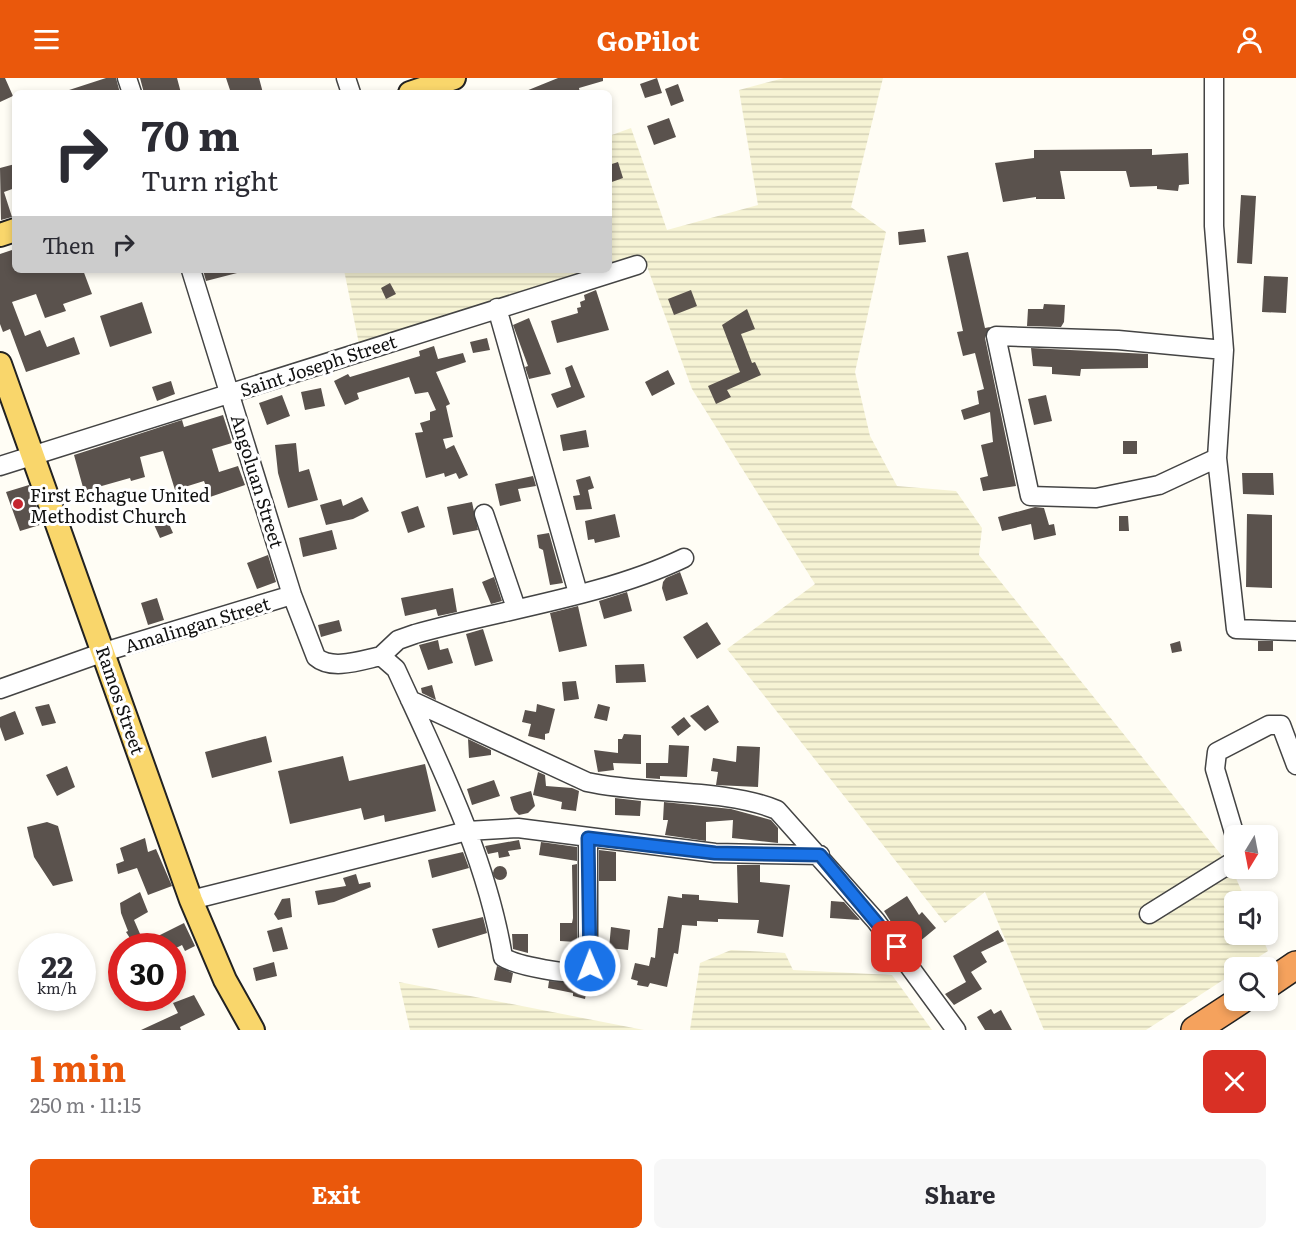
<!DOCTYPE html>
<meta charset="utf-8">
<style>
:root{--surface:#fff;--page:#f7f7f7;--text:#2b2b33;--muted:#7c7c81;--accent:#ea580c}
body{margin:0;font-family:Literata,serif;background:var(--page);color:var(--text);height:100vh;display:flex;flex-direction:column;font-size:22px;white-space:nowrap}
*{box-sizing:border-box;margin:0}
p{font-size:20px;color:var(--muted)}
.icon{flex:none;width:33px;height:33px;fill:none;stroke:currentColor;stroke-width:2;stroke-linecap:round;stroke-linejoin:round}
.map{position:relative;height:952px;overflow:hidden}
.drawer{display:flex;flex-direction:column;background:var(--surface);flex:1}
.drawer>*{flex:none}
.hud{position:absolute;left:12px;top:12px;width:600px;height:183px;border-radius:9px;box-shadow:0 3px 9px #0003;background:#fff;color:var(--text);overflow:hidden}
.needle{width:39px;rotate:190deg}
.fabs{position:absolute;left:1224px;top:747px;display:grid;gap:12px}
.fabs a{display:grid;place-items:center;width:54px;height:54px;border-radius:9px;background:var(--surface);box-shadow:0 3px 9px #0003;font-size:30px}
.speed{position:absolute;left:18px;top:855px;display:flex;gap:12px;font-size:30px;font-weight:700;text-align:center}
.speed>*{display:grid;place-content:center;width:78px;height:78px;border-radius:50%;background:var(--surface);box-shadow:0 3px 9px #0003;line-height:1}
.speed small{font-size:15px;font-weight:400}
.speed .limit{border:9px solid #d22;background:#fff;color:#111}
.pin{position:absolute;display:grid;place-items:center;width:51px;height:51px;color:#fff;margin:-26px;border-radius:12px;box-shadow:0 3px 9px #0006}
.me{position:absolute;width:66px;margin:-33px;rotate:359deg;stroke-linejoin:round;filter:drop-shadow(0 0 4px #0008)}
.turn{display:flex;align-items:center;gap:21px;height:126px;padding:0 30px;font-size:27px}
.turn .icon{width:78px;height:78px;stroke-width:2.5}
.turn b{display:block;font-size:42px;line-height:51px}
.then{display:flex;align-items:center;height:57px;padding:0 30px;background:#0003;gap:12px;font-size:22px}
.round{display:grid;place-items:center;flex:none;width:63px;height:63px;border-radius:9px;background:var(--page)}
.overview{display:flex;align-items:center;justify-content:space-between;height:102px;padding:0 30px}
h1{font-size:36px;font-weight:700;line-height:45px;color:var(--accent)}
.primary-button{display:flex;gap:12px;margin-top:auto;padding:12px 30px}
.primary-button a{flex:1;height:69px;border-radius:9px;background:var(--accent);color:#fff;font-size:24px;font-weight:700;line-height:69px;text-align:center}
.primary-button a+a{background:var(--page);color:var(--text)}
header{display:flex;justify-content:space-between;align-items:center;height:78px;padding:0 30px;background:var(--accent);color:#fff;font-size:27px;font-weight:700}
.map>svg:first-child{display:block}
.farmland{fill:url(#farmland-rules)}
.building{fill:#5a524d}
.lines{fill:none;stroke-linecap:round;stroke-linejoin:round}
.minor-casing{stroke:#444;stroke-width:21}
.major-casing{stroke:#222;stroke-width:26}
.highway-casing{stroke:#222;stroke-width:30}
.minor{stroke:#fff;stroke-width:18}
.major{stroke:#f9d66b;stroke-width:22}
.highway{stroke:#f5a25d;stroke-width:27}
.route-casing{stroke:#114b97;stroke-width:15}
.route{stroke:#1a73e8;stroke-width:10}
.poi-dot{fill:#c4262e;stroke:#fff;stroke-width:2}
.labels{text-anchor:middle;dominant-baseline:central;stroke-width:6;stroke-linejoin:round;paint-order:stroke}
.street-label{font-size:18px;fill:#111;stroke:#fff}
.poi-label{font-size:18px;fill:#111;stroke:#fff;text-anchor:start}
</style>
<header><svg class="icon" aria-label="menu" viewBox="0 0 24 24"><path d="M4 6h16M4 12h16M4 18h16"/></svg>GoPilot<svg class="icon" aria-label="person" viewBox="0 0 24 24"><circle cx="12" cy="8" r="4"/><path d="M4 21q1-7 8-7t8 7"/></svg></header>
<div class="map">
<svg width="1296" height="952" viewBox="0 0 1296 952">
<defs>
<pattern id="farmland-rules" width="6" height="5" patternUnits="userSpaceOnUse" patternTransform="scale(1.5)"><rect width="6" height="5" fill="#f6f3d4"/><path d="M0 2.5h6" fill="none" stroke="#d2cfb5"/></pattern>
</defs>
<rect width="100%" height="100%" fill="#fffdf5"/>
<!-- farmland -->
<path class="farmland" d="M 784,0 L 883,0 L 851,129 L 886,154 L 855,294 L 870,358 L 897,408 L 956,413 L 982,450 L 979,477 L 1231,789 L 1246,823 L 1234,824 L 1234,856 L 1261,857 L 1268,873 L 1243,889 L 1234,890 L 1234,895 L 1146,952 L 1044,952 L 985,814 L 945,845 L 727,571 L 815,506 L 692,311 L 645,183 L 359,266 L 344,192 L 609,192 L 609,58 L 631,50 L 667,152 L 758,127 L 739,12 Z
M 731,872 L 785,875 L 793,892 L 892,897 L 932,952 L 690,952 L 700,885 Z
M 399,904 L 644,952 L 410,952 Z"/>
<!-- building -->
<path class="building" d="M 0,0 L 5,0 L 13,18 L 0,24 Z
M 106,0 L 116,0 L 120,15 L 67,15 L 66,13 Z
M 140,0 L 177,0 L 181,15 L 144,15 Z
M 226,0 L 259,0 L 263,15 L 231,15 Z
M 558,0 L 603,0 L 603,3 L 579,10 L 580,15 L 521,15 Z
M 657,0 L 662,15 L 645,20 L 640,6 Z
M 678,6 L 684,23 L 671,28 L 665,11 Z
M 669,40 L 676,59 L 654,67 L 647,48 Z
M 1152,71 L 1152,77 L 1188,75 L 1189,106 L 1179,107 L 1178,113 L 1157,111 L 1157,108 L 1130,109 L 1126,93 L 1060,93 L 1065,121 L 1036,121 L 1036,119 L 1003,124 L 995,85 L 1034,80 L 1034,72 Z
M 618,84 L 623,100 L 609,105 L 609,87 Z
M 15,86 L 15,110 L 4,114 L 12,139 L 1,142 L 0,90 Z
M 1241,117 L 1256,118 L 1252,186 L 1237,185 Z
M 924,151 L 926,164 L 899,167 L 898,154 Z
M 15,171 L 15,192 L 83,192 L 92,216 L 63,226 L 66,233 L 45,240 L 36,216 L 12,224 L 25,258 L 40,252 L 47,269 L 74,259 L 80,276 L 26,294 L 10,251 L 3,254 L 0,246 L 0,176 Z
M 968,174 L 985,250 L 990,249 L 985,260 L 1016,408 L 983,413 L 980,400 L 988,398 L 981,367 L 993,364 L 990,334 L 964,342 L 961,332 L 979,326 L 977,313 L 984,311 L 975,275 L 963,278 L 957,254 L 963,253 L 947,178 Z
M 203,192 L 236,192 L 237,195 L 206,203 Z
M 1264,198 L 1288,199 L 1286,235 L 1262,234 Z
M 390,205 L 396,216 L 386,221 L 381,210 Z
M 596,212 L 609,252 L 557,265 L 551,243 L 578,235 L 577,230 L 581,229 L 580,224 L 585,222 L 584,217 Z
M 691,212 L 697,228 L 674,237 L 668,221 Z
M 142,224 L 152,255 L 110,269 L 100,238 Z
M 1044,226 L 1065,227 L 1064,244 L 1061,249 L 1027,248 L 1028,231 L 1043,231 Z
M 747,231 L 755,251 L 741,256 L 752,285 L 755,284 L 761,297 L 727,312 L 731,319 L 716,326 L 708,308 L 740,294 L 722,247 Z
M 529,240 L 551,296 L 529,301 L 525,289 L 528,288 L 513,247 Z
M 487,260 L 490,272 L 473,275 L 470,264 Z
M 434,268 L 438,281 L 463,275 L 466,284 L 436,294 L 450,326 L 446,328 L 453,359 L 443,361 L 446,371 L 454,367 L 468,397 L 459,401 L 456,395 L 445,399 L 444,395 L 426,400 L 415,355 L 423,354 L 420,345 L 430,342 L 430,334 L 436,332 L 428,314 L 415,316 L 409,299 L 357,315 L 359,321 L 345,327 L 334,303 L 348,296 L 350,299 L 420,278 L 419,273 Z
M 1031,270 L 1148,276 L 1148,290 L 1081,291 L 1080,298 L 1052,296 L 1052,289 L 1033,288 Z
M 572,287 L 585,319 L 557,330 L 551,316 L 571,309 L 565,290 Z
M 668,292 L 675,306 L 652,318 L 645,304 Z
M 171,303 L 175,316 L 157,323 L 152,309 Z
M 321,310 L 325,328 L 305,332 L 301,314 Z
M 282,317 L 290,338 L 267,347 L 259,325 Z
M 1046,317 L 1052,343 L 1034,347 L 1028,321 Z
M 223,337 L 232,365 L 212,371 L 219,394 L 238,388 L 245,407 L 210,419 L 204,403 L 175,412 L 163,373 L 140,379 L 145,399 L 131,403 L 130,400 L 84,413 L 74,377 L 182,342 L 184,349 Z
M 586,352 L 589,369 L 563,373 L 560,357 Z
M 1123,363 L 1137,363 L 1137,376 L 1123,376 Z
M 296,365 L 299,394 L 309,391 L 318,422 L 288,430 L 278,395 L 275,367 Z
M 1242,395 L 1273,395 L 1274,417 L 1243,416 Z
M 533,398 L 536,408 L 518,411 L 521,423 L 500,428 L 495,406 Z
M 590,398 L 594,410 L 588,412 L 592,431 L 576,432 L 573,418 L 580,417 L 576,402 Z
M 29,407 L 43,446 L 20,453 L 6,414 Z
M 362,419 L 369,433 L 353,441 L 326,447 L 320,427 L 341,421 L 343,428 Z
M 472,424 L 478,452 L 453,457 L 447,429 Z
M 418,428 L 425,449 L 408,455 L 401,434 Z
M 1035,429 L 1044,430 L 1049,447 L 1054,446 L 1056,457 L 1034,462 L 1031,446 L 1002,453 L 998,439 Z
M 615,436 L 620,459 L 595,465 L 594,461 L 588,462 L 585,443 Z
M 1247,436 L 1272,437 L 1272,510 L 1246,509 Z
M 165,437 L 173,455 L 160,460 L 152,442 Z
M 1119,438 L 1128,438 L 1129,453 L 1119,453 Z
M 332,452 L 337,471 L 303,479 L 299,460 Z
M 549,455 L 563,505 L 550,507 L 543,472 L 539,470 L 537,457 Z
M 268,477 L 276,504 L 257,511 L 247,485 Z
M 680,494 L 688,516 L 666,523 L 662,510 L 663,504 L 666,500 Z
M 494,499 L 502,523 L 491,526 L 482,504 Z
M 453,510 L 457,534 L 438,538 L 436,531 L 405,538 L 401,520 Z
M 627,514 L 632,533 L 604,541 L 599,523 Z
M 157,520 L 164,542 L 148,547 L 141,525 Z
M 578,528 L 587,568 L 559,574 L 550,535 Z
M 339,542 L 342,553 L 321,559 L 318,547 Z
M 707,544 L 721,566 L 697,581 L 683,559 Z
M 483,551 L 493,583 L 475,588 L 466,556 Z
M 438,562 L 440,572 L 448,570 L 453,585 L 428,592 L 419,567 Z
M 1180,563 L 1182,573 L 1172,575 L 1170,566 Z
M 1258,563 L 1273,563 L 1273,573 L 1258,573 Z
M 644,586 L 646,604 L 616,605 L 615,587 Z
M 576,603 L 579,621 L 564,623 L 562,604 Z
M 432,607 L 436,622 L 422,615 L 421,610 Z
M 49,626 L 56,645 L 42,648 L 35,629 Z
M 537,626 L 555,631 L 549,655 L 545,656 L 545,662 L 528,658 L 531,646 L 522,644 L 525,632 L 536,634 Z
M 598,626 L 610,629 L 607,643 L 594,640 Z
M 708,627 L 719,644 L 705,653 L 690,638 Z
M 15,633 L 24,656 L 5,663 L 0,649 L 0,639 Z
M 684,639 L 691,648 L 678,658 L 671,649 Z
M 624,656 L 641,657 L 641,686 L 613,685 L 614,692 L 598,694 L 594,672 L 618,675 L 618,661 L 622,661 Z
M 266,658 L 272,684 L 212,700 L 205,674 Z
M 468,661 L 491,672 L 491,677 L 469,680 Z
M 669,667 L 689,668 L 687,699 L 660,698 L 660,701 L 646,700 L 646,685 L 668,685 Z
M 737,668 L 760,669 L 758,709 L 716,707 L 718,694 L 711,693 L 713,680 L 736,684 Z
M 343,678 L 349,703 L 425,686 L 436,733 L 385,744 L 384,737 L 364,742 L 361,730 L 290,746 L 278,693 Z
M 67,688 L 75,709 L 57,718 L 46,697 Z
M 538,694 L 545,697 L 546,708 L 572,710 L 579,713 L 576,733 L 561,731 L 562,724 L 533,717 Z
M 494,702 L 500,718 L 472,727 L 467,711 Z
M 531,713 L 535,728 L 528,735 L 519,737 L 514,732 L 510,719 Z
M 615,720 L 641,723 L 640,738 L 615,737 Z
M 664,724 L 731,731 L 771,742 L 778,750 L 778,765 L 732,760 L 733,742 L 706,744 L 706,763 L 665,757 L 668,742 L 663,742 Z
M 47,744 L 58,748 L 73,803 L 53,808 L 34,779 L 27,749 Z
M 145,760 L 148,774 L 156,771 L 172,808 L 148,817 L 137,790 L 118,796 L 116,786 L 124,783 L 120,770 Z
M 519,762 L 521,771 L 508,773 L 510,778 L 499,780 L 498,774 L 488,776 L 485,768 Z
M 541,764 L 577,769 L 577,783 L 539,777 Z
M 599,772 L 616,774 L 616,803 L 599,803 Z
M 463,774 L 469,790 L 432,800 L 428,782 Z
M 577,786 L 577,864 L 560,863 L 560,845 L 572,845 L 573,840 L 572,787 Z
M 737,787 L 760,787 L 760,804 L 790,807 L 783,859 L 757,855 L 759,842 L 718,841 L 718,844 L 697,843 L 697,848 L 682,847 L 678,876 L 674,875 L 667,909 L 650,905 L 648,909 L 637,907 L 638,903 L 631,901 L 635,885 L 649,888 L 651,879 L 655,880 L 658,850 L 663,850 L 668,818 L 682,820 L 682,816 L 699,817 L 699,822 L 738,825 Z
M493 795a7 7 0 1 1 14 0a7 7 0 1 1-14 0Z
M 356,796 L 359,806 L 370,804 L 371,809 L 334,824 L 318,827 L 315,813 L 346,808 L 343,800 Z
M 140,814 L 148,834 L 134,842 L 144,865 L 184,845 L 195,868 L 185,873 L 182,867 L 172,872 L 172,868 L 135,868 L 126,854 L 128,853 L 121,835 L 120,825 Z
M 907,818 L 919,837 L 922,834 L 936,850 L 919,864 L 913,857 L 893,847 L 884,833 Z
M 290,820 L 292,839 L 278,842 L 274,836 L 282,821 Z
M 831,823 L 844,824 L 860,842 L 830,840 Z
M 483,839 L 487,855 L 438,870 L 432,851 Z
M 282,849 L 288,871 L 273,874 L 267,853 Z
M 611,849 L 630,852 L 628,872 L 609,870 Z
M 998,852 L 1004,863 L 981,874 L 987,884 L 971,894 L 982,911 L 954,927 L 945,916 L 966,904 L 953,878 Z
M 512,856 L 528,856 L 528,875 L 513,871 Z
M 274,884 L 277,898 L 256,903 L 253,890 Z
M 497,888 L 513,895 L 511,905 L 494,902 Z
M 549,903 L 588,905 L 585,921 L 573,918 L 573,915 L 548,910 Z
M 194,917 L 205,937 L 180,949 L 181,952 L 141,952 L 178,935 L 173,925 Z
M 991,931 L 994,936 L 1001,932 L 1012,952 L 985,952 L 977,939 Z"/>
<g class="lines">
<defs>
<path id="minor" d="M 127,0 L 132,15
M 346,0 L 351,15
M 1214,0 L 1214,148 L 1224,272 L 1217,380 L 1236,551 L 1296,553
M 191,192 L 292,517 L 316,579 C 332,593 362,582 381,578 L 396,591 C 438,683 486,777 503,879 C 516,888 572,898 588,894 L 588,760
M 497,230 L 578,515
M 1217,380 L 1159,407 L 1096,420 L 1030,418 L 996,258 L 1118,262 L 1224,272
M 0,388 L 637,187
M 484,436 L 516,530
M 381,578 L 398,562 L 415,556 C 501,532 605,518 684,480
M 0,611 L 104,574 L 292,517
M 410,622 L 587,704 C 645,717 724,710 777,732 L 876,843 L 956,952
M 1235,758 L 1215,691 L 1217,674 L 1269,647 L 1281,647 L 1296,687
M 191,822 L 467,753 L 518,750 L 715,775 L 820,777
M 1149,836 L 1234,783"/>
<path id="major" d="M 410,15 L 454,0
M 0,157 L 15,152
M 0,286 L 191,822 L 225,902 L 253,952"/>
<path id="highway" d="M 1268,906 L 1296,887
M 1195,952 L 1241,922"/>
</defs>
<!-- minor casing -->
<use href="#minor" class="minor-casing"/>
<!-- major casing -->
<use href="#major" class="major-casing"/>
<!-- highway casing -->
<use href="#highway" class="highway-casing"/>
<!-- minor -->
<use href="#minor" class="minor"/>
<!-- major -->
<use href="#major" class="major"/>
<!-- highway -->
<use href="#highway" class="highway"/>
</g>
<g class="lines">
<defs>
<path id="route" d="M 590,888 L 588,760 L 715,775 L 820,777 L 897,869"/>
</defs>
<!-- route casing -->
<use href="#route" class="route-casing"/>
<!-- route -->
<use href="#route" class="route"/>
</g>
<!-- markers -->
<circle class="poi-dot" cx="18" cy="426" r="6"/>
<g class="labels">
<!-- street labels -->
<g class="street-label">
<text transform="translate(318 287) rotate(-18)">Saint Joseph Street</text>
<text transform="translate(258 403) rotate(73)">Angoluan Street</text>
<text transform="translate(197 546) rotate(-17)">Amalingan Street</text>
<text transform="translate(121 622) rotate(71)">Ramos Street</text>
</g>
<!-- poi labels -->
<g class="poi-label">
<text x="30" y="416">First Echague United<tspan x="30" dy="21">Methodist Church</tspan></text>
</g>
</g>
</svg>
<div class="fabs">
<a><svg class="needle" viewBox="-14 -14 28 28"><path d="M0-13l5 13h-10z" fill="#e53935"/><path d="M0 13l5-13h-10z" fill="#7c7c81"/></svg></a>
<a><svg class="icon" aria-label="sound" viewBox="0 0 24 24"><path d="M4 9h4l5-4v14l-5-4H4zM17 9q2 3 0 6"/></svg></a>
<a><svg class="icon" aria-label="search" viewBox="0 0 24 24"><circle cx="10" cy="10" r="6"/><path d="M15 15l6 6"/></svg></a>
</div>
<div class="speed"><div>22<small>km/h</small></div><div class="limit">30</div></div>
<div class="pin" style="left:897px;top:869px;background:#d93025"><svg class="icon" aria-label="arrive" viewBox="0 0 24 24"><path d="M6 21V4h12l-3 4 3 4H6"/></svg></div>
<svg class="me" style="left:590px;top:888px" viewBox="-20 -20 40 40"><circle r="17" fill="#1a73e8" stroke="#fff" stroke-width="3"/><path d="M0-11L8 9 0 5-8 9z" fill="#fff"/></svg>
<div class="hud">
<div class="turn"><svg class="icon" aria-label="right" viewBox="0 0 24 24"><path d="M7 20v-9h11M14 6l5 5-5 5"/></svg><div><b>70 m</b>Turn right</div></div>
<div class="then">Then<svg class="icon" aria-label="right" viewBox="0 0 24 24"><path d="M7 20v-9h11M14 6l5 5-5 5"/></svg></div>
</div>
</div>
<section class="drawer">
<div class="overview"><div><h1>1 min</h1><p>250 m · 11:15</p></div><a class="round" style="background:#d93025;color:#fff"><svg class="icon" aria-label="close" viewBox="0 0 24 24"><path d="M6 6l12 12M18 6L6 18"/></svg></a></div>
<div class="primary-button"><a>Exit</a><a>Share</a></div>
</section>
